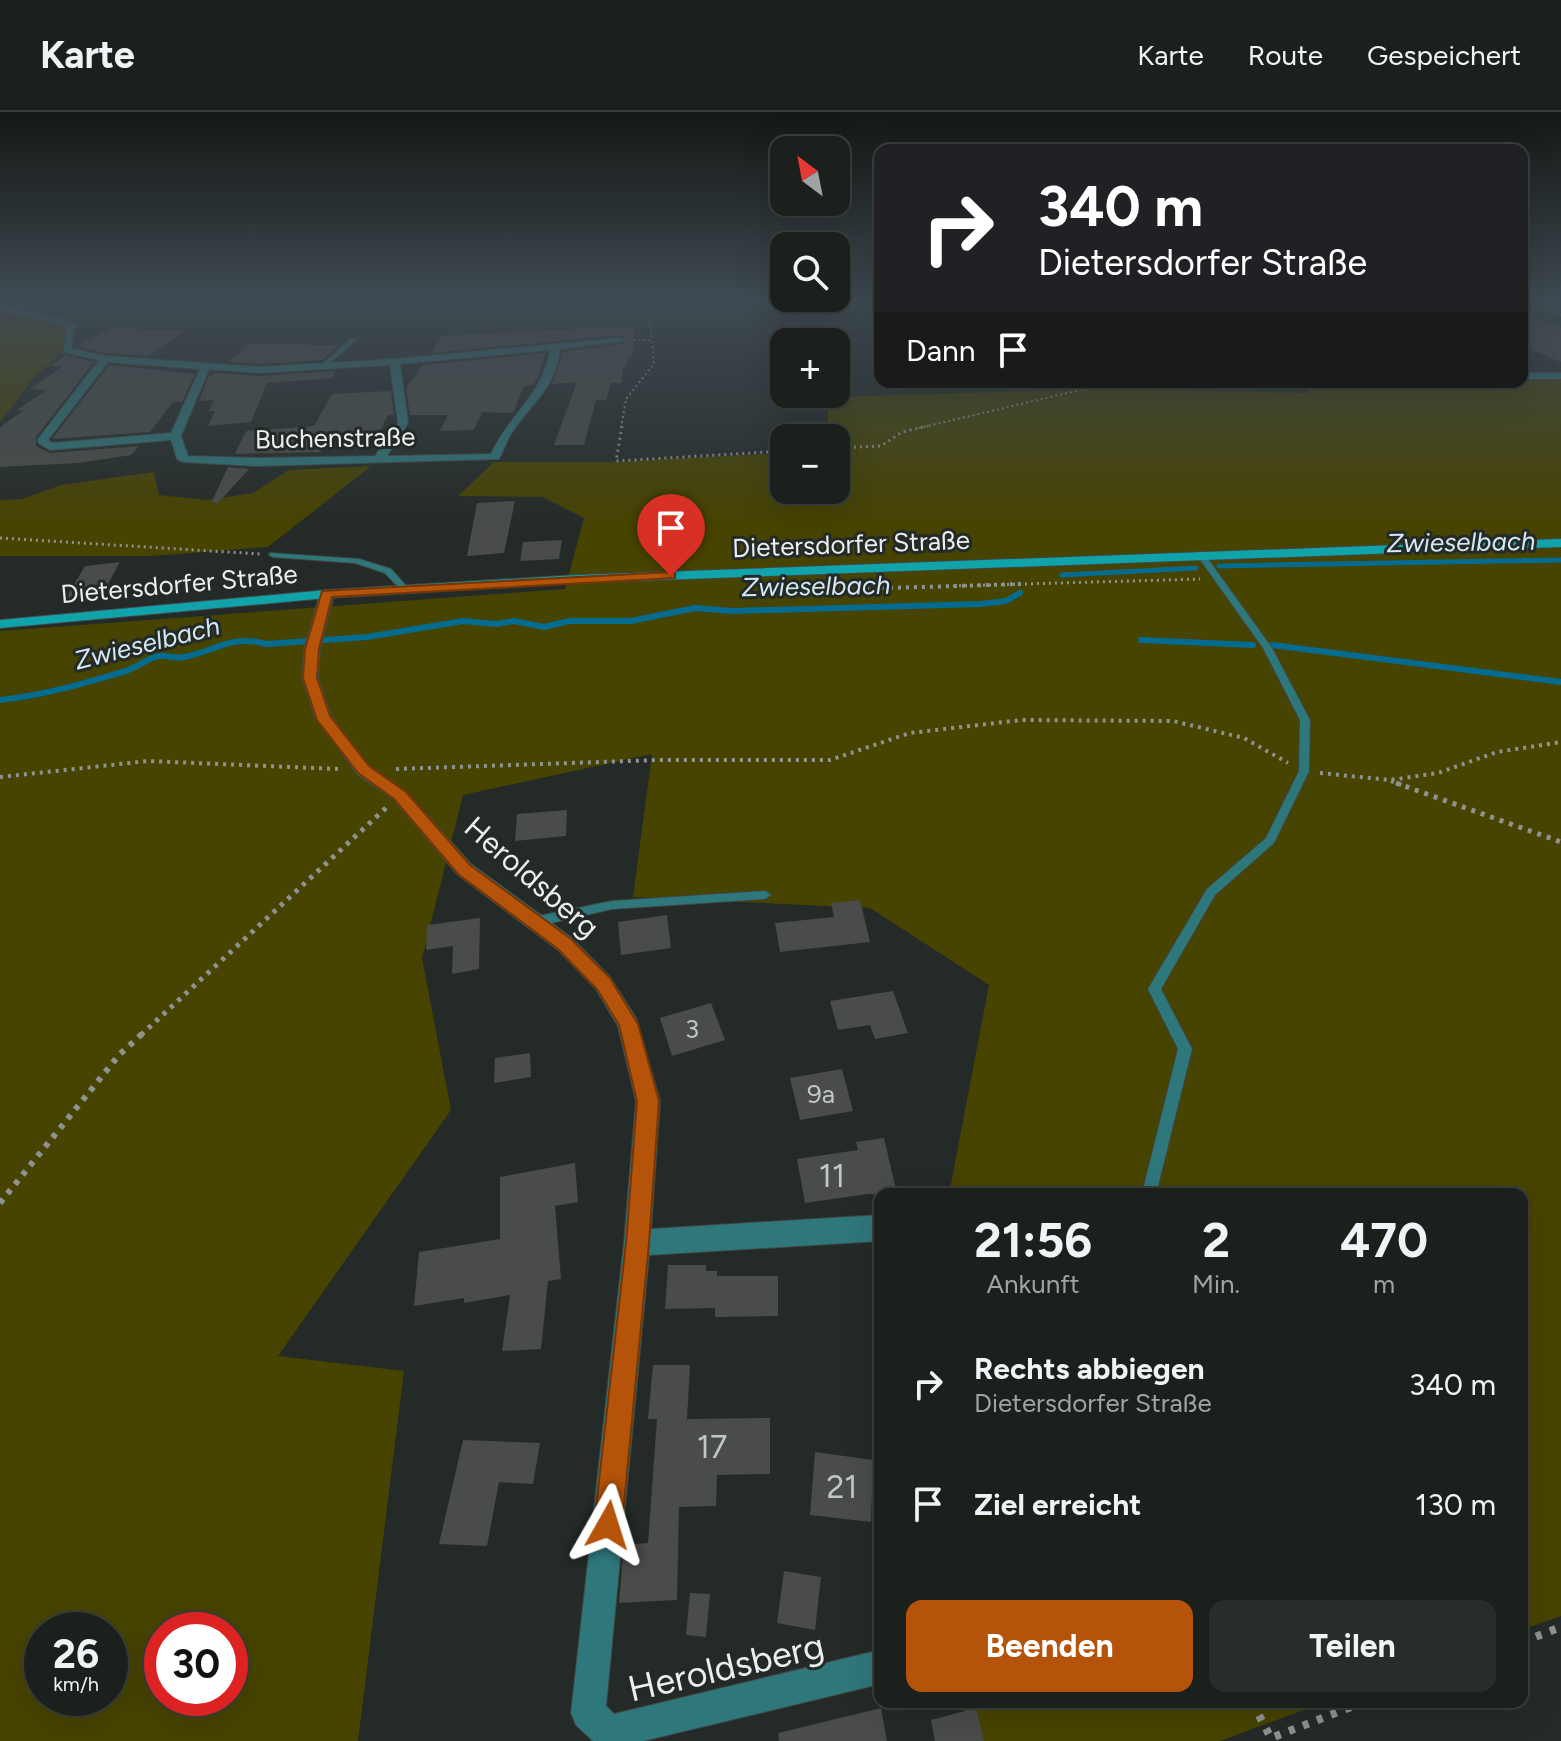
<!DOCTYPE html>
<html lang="de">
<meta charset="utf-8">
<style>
:root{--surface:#1b201d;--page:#282d2a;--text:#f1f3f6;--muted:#a0a3a4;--line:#393e3b;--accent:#b45309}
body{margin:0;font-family:Figtree,sans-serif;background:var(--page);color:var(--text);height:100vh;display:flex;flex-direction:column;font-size:30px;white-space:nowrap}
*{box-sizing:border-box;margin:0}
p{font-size:26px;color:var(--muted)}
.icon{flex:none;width:44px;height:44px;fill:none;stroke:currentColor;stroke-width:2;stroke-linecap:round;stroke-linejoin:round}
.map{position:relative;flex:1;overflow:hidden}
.panel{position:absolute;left:874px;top:1076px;width:654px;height:520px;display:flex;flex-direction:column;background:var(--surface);border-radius:16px;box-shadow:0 8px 32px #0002,0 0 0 2px var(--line)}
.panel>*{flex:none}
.banner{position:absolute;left:874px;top:32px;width:654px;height:244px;border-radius:16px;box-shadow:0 8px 32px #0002,0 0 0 2px var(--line);background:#202124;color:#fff;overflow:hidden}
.needle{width:52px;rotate:328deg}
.buttons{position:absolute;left:770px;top:24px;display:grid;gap:16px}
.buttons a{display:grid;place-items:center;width:80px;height:80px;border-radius:16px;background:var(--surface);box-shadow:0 8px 32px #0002,0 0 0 2px var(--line);font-size:40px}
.speed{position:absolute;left:24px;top:1500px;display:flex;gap:16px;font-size:40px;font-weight:700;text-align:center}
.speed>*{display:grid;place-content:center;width:104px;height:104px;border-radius:50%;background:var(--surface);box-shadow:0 8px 32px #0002,0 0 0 2px var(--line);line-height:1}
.speed small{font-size:20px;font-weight:400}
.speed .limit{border:12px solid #d22;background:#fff;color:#111}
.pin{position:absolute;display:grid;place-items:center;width:68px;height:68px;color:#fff;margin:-82px -34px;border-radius:50% 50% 50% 0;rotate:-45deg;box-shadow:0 0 8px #0007}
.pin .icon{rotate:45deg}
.me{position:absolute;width:88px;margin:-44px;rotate:6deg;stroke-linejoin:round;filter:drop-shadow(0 0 6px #0008)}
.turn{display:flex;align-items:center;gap:28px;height:168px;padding:0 32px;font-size:36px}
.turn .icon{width:104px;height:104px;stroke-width:2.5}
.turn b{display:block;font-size:56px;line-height:68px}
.then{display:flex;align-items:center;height:76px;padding:0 32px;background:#0003;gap:16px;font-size:30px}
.eta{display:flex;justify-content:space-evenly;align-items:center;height:136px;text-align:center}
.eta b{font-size:48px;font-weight:700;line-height:56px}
.primary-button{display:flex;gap:16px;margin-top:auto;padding:16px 32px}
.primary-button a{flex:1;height:92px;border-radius:16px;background:var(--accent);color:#fff;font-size:32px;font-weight:700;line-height:92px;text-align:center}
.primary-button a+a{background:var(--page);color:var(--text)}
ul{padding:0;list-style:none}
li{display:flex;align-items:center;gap:24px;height:120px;padding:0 32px}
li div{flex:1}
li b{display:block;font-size:30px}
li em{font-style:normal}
header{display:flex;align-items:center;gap:48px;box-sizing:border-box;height:112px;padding:0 40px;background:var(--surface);border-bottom:2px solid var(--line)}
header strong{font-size:38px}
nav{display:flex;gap:44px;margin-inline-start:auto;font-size:28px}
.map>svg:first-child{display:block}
.green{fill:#474300;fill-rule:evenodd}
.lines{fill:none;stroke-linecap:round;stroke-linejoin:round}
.stream-far1{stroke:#056c91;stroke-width:5}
.stream{stroke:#056c91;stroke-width:6}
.building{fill:#494c48}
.lane-casing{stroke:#404643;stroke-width:2}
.street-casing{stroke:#404643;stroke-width:2}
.secondary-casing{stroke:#404643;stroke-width:2}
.path-far5{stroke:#8e9391;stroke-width:2;stroke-dasharray:2 3;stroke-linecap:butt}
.path-far4{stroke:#8e9391;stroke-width:3;stroke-dasharray:2 4;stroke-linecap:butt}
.path-far3{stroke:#8e9391;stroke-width:4;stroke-dasharray:3 5;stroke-linecap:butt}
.path-far2{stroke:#8e9391;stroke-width:5;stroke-dasharray:4 6;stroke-linecap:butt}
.path-far1{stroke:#8e9391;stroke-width:6;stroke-dasharray:5 7;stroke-linecap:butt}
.path{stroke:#8e9391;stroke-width:8;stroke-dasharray:6 9;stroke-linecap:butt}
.lane{fill:#2e777b;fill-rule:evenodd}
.street{fill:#2e777b;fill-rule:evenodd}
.secondary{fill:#11a3aa;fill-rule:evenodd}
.route{fill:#b45309;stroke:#753606;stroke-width:2}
.labels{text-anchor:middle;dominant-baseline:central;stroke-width:6;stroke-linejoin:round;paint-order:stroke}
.far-street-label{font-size:26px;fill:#ebefee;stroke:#242a27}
.far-water-label{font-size:26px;font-style:italic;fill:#d4e8f3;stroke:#242a27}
.number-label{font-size:26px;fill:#c2c6c4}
.street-label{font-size:30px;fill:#ebefee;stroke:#242a27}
.near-number-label{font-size:32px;fill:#c2c6c4}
.near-street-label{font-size:36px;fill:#ebefee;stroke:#242a27}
</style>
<header>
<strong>Karte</strong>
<nav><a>Karte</a><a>Route</a><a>Gespeichert</a></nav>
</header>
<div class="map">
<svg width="1561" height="1629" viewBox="0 0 1561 1629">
<rect width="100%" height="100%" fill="#242a27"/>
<!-- green -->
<path class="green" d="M 0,199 L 34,205 L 68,216 L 60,242 L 33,267 L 0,310 Z
M 1561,262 L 1561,1504 L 1522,1518 L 1522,1082 L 949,1082 L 989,873 L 870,796 L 633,785 L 652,642 L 463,683 L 422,846 L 451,998 L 278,1244 L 404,1259 L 358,1629 L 0,1629 L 0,519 L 565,477 L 584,406 L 543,385 L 458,384 L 494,350 L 611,350 L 784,341 L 784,378 L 836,378 L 836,326 L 828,326 L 828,285 L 1108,277 L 1310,281 L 1301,270 L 1522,270 L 1522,263 ZM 42,1518 L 110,1518 L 110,1586 L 42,1586 ZM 162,1518 L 230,1518 L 230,1586 L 162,1586 Z
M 371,354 L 268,435 L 152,444 L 0,444 L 0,388 L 22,387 L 61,373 L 154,360 L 159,383 L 207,388 L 253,381 L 289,358 Z
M 962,1590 L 1326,1590 L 1220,1629 L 969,1629 Z"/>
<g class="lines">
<!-- stream-far1 -->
<path class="stream-far1" d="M 1219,454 L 1561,448
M 1062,463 L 1196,456"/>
<!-- stream -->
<path class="stream" d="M 1141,528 L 1253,533
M 1272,533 L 1561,570
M 0,588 C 42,584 85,571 126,559 C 137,555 148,546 159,544 C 167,543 176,547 184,545 C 216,539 232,522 266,532 L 367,525 L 463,509 L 496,512 L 514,509 L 544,515 L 569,509 L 631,509 L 695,496 L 732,499 L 980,492 L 1006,489 L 1020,481"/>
</g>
<!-- building -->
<path class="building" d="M 1522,203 L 1561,215 L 1561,250 L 1522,234 Z
M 634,214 L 632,245 L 628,245 L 626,255 L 623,255 L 621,271 L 611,271 L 606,288 L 596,288 L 584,333 L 554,333 L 577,270 L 552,272 L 563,240 L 627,231 L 622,223 L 431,241 L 442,224 Z
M 113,216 L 185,219 L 148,244 L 105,241 L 77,234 Z
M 251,231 L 316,233 L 339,233 L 322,248 L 259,252 L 228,250 Z
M 546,241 L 538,266 L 533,273 L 524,274 L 513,301 L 482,300 L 474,318 L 440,319 L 448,303 L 410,303 L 406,277 L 423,253 Z
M 65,243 L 94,250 L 36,325 L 36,334 L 50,341 L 139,334 L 131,343 L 78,351 L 0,355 L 0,315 L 24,298 L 17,298 L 47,278 L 30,277 L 63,254 L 51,254 Z
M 109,253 L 195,262 L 182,290 L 173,290 L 150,320 L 52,327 Z
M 335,259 L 333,266 L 267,271 L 251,310 L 208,314 L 215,299 L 209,299 L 214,288 L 199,289 L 209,264 L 216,261 L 259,264 Z
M 391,279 L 394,303 L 388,303 L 380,319 L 334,321 L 321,340 L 235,342 L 246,319 L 314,314 L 332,282 Z
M 228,355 L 249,357 L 217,392 L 212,389 Z
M 515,389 L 504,441 L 467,444 L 477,391 Z
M 562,428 L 559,447 L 520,449 L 523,430 Z
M 120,450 L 101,485 L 65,487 L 85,454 Z
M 567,698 L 566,724 L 515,729 L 517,702 Z
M 860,788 L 870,830 L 780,840 L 775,811 L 834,805 L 831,791 Z
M 667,803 L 671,836 L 621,843 L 618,810 Z
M 480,806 L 479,857 L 452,862 L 453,834 L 426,838 L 427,813 Z
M 893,879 L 908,921 L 875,927 L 870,913 L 838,918 L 830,889 Z
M 711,891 L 725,928 L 672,944 L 660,906 Z
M 530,941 L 531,965 L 494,971 L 495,946 Z
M 842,957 L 853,999 L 800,1008 L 790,966 Z
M 884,1026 L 897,1082 L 868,1082 L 805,1091 L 797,1047 L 858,1038 L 856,1030 Z
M 575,1051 L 578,1090 L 555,1094 L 561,1167 L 548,1169 L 541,1237 L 502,1239 L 510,1183 L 464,1191 L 464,1186 L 414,1194 L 419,1140 L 500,1127 L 500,1065 Z
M 668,1153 L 706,1153 L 706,1159 L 717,1159 L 717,1164 L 778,1164 L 778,1204 L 715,1205 L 715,1196 L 665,1197 Z
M 653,1253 L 690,1253 L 687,1307 L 770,1306 L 770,1362 L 717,1363 L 716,1394 L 679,1395 L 677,1488 L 619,1491 L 624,1433 L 648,1431 L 657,1307 L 648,1307 Z
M 463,1328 L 540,1331 L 533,1372 L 499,1370 L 487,1434 L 439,1432 Z
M 815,1340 L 873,1348 L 871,1410 L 810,1403 Z
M 784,1459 L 821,1465 L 815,1518 L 777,1511 Z
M 690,1481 L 710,1482 L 706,1525 L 686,1523 Z
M 881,1596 L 887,1629 L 779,1629 L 778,1621 Z
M 976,1596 L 984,1629 L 935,1629 L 931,1608 Z"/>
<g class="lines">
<defs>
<path id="lane" d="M 351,227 L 356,228 L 325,255 L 321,255 L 321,253 Z
M 1197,440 L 1203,440 L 1272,536 L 1310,608 L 1309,659 L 1274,731 L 1215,783 L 1161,877 L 1192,937 L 1156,1082 L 1142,1082 L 1178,937 L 1148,877 L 1207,777 L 1266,726 L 1299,659 L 1300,608 L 1263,536 L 1196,442 Z
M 270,441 L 359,447 L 391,457 L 409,477 L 402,479 L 385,461 L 355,451 L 273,445 L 269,443 Z
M 765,779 L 771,783 L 765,787 L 612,797 L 534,815 L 530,813 L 528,810 L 530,807 L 534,805 L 612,789 Z"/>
<path id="street" d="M 0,193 L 61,207 L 75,214 L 71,236 L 105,244 L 259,255 L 395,247 L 620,226 L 625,229 L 560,237 C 555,277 534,288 513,319 C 507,327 504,338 499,347 L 258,354 L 183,350 L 177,347 L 171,328 L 50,338 L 38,331 L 38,327 L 99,248 L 63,240 L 67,217 L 55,211 L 0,199 ZM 550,238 C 544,281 508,304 491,342 L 387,344 L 408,311 L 400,252 ZM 108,250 L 200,257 L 171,321 L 52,331 L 48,328 ZM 390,253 L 398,311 L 375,344 L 258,346 L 188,344 L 181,324 L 209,257 L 259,261 Z
M 1522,261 L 1561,261 L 1561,267 L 1522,267 Z
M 327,478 L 334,482 L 320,537 L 318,566 L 331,604 L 369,654 L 406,680 L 471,752 L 572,826 L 610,865 L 636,906 L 660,989 L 651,1117 L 880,1103 L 880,1129 L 649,1143 L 606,1594 L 614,1602 L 880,1538 L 880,1572 L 643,1629 L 593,1629 L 576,1613 L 571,1601 L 624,1131 L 636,989 L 618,914 L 596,877 L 558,838 L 457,762 L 394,688 L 357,662 L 315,605 L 302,566 L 304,537 L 320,482 Z"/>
<path id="secondary" d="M 1561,427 L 1561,435 L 577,471 L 327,486 L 0,516 L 0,508 L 327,478 L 577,463 Z"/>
</defs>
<!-- lane casing -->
<use href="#lane" class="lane-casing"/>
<!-- street casing -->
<use href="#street" class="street-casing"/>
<!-- secondary casing -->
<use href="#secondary" class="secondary-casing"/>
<!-- path-far5 -->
<path class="path-far5" d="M 646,189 L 652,228
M 1522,191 L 1561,203
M 621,316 L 626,287 L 654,252 L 652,228 L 633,228
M 919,316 L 1080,278 L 1180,270"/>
<!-- path-far4 -->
<path class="path-far4" d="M 622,314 L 616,349 L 784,339
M 836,336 L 881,334 L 902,320 L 928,314
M 0,426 L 260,442
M 953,474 L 1200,467"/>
<!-- path-far3 -->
<path class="path-far3" d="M 786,479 L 1022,472
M 396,657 L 658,648 L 830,648 L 910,621 L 1021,608 L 1173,609 L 1244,626 L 1288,651
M 1320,661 L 1390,668 L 1438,661 L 1497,640 L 1561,630
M 0,665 L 148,649 L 338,657
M 1391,669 L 1402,673"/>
<!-- path-far2 -->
<path class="path-far2" d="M 1396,671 L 1561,730
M 141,923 L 387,695"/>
<!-- path-far1 -->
<path class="path-far1" d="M 0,1091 L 119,943 L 143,921"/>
<!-- path -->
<path class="path" d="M 1522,1530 L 1561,1515
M 1252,1590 L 1271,1626 L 1364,1590"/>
<!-- lane -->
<use href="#lane" class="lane"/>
<!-- street -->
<use href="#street" class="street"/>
<!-- secondary -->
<use href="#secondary" class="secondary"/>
</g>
<!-- sky -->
<linearGradient id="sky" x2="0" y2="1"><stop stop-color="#141715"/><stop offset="0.45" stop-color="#3f4a52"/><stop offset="1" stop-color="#3f4a52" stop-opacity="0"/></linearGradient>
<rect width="1561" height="417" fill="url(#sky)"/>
<!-- route -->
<path class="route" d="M 671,460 L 675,461 L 675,466 L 332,485 L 319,537 L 317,566 L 330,604 L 369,654 L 406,680 L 470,753 L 571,827 L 610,866 L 638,912 L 659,989 L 649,1131 L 622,1413 L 618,1423 L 608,1427 L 598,1423 L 594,1413 L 626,1131 L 637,989 L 619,913 L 597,877 L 558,837 L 458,762 L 394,687 L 358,661 L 317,608 L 303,566 L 305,537 L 322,479 Z"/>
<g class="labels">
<!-- far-street labels -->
<g class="far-street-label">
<text transform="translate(335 326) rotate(-1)">Buchenstraße</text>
<text transform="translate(851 432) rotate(-2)">Dietersdorfer Straße</text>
<text transform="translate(179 472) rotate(-5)">Dietersdorfer Straße</text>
</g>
<!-- far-water labels -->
<g class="far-water-label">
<text transform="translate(1461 430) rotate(-1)">Zwieselbach</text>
<text transform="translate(816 474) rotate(-1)">Zwieselbach</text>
<text transform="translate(147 531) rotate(-14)">Zwieselbach</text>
</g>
<!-- number labels -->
<g class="number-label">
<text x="692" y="917">3</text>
<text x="821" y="982">9a</text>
</g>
<!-- street labels -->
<g class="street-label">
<text transform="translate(532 765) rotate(41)">Heroldsberg</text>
</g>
<!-- near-number labels -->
<g class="near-number-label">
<text x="832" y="1064">11</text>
<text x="712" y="1335">17</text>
<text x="842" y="1375">21</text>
</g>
<!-- near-street labels -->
<g class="near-street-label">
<text transform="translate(726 1555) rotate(-13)">Heroldsberg</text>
</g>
</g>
</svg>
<div class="buttons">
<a><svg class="needle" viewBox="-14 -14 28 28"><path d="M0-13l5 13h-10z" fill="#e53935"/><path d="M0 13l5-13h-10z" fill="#a0a3a4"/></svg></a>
<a><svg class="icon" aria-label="search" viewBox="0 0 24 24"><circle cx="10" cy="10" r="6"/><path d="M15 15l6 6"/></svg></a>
<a>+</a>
<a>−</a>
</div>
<div class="speed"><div>26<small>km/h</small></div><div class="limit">30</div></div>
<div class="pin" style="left:671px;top:464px;background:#d93025"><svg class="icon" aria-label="arrive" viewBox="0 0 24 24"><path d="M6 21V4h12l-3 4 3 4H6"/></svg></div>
<svg class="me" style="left:608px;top:1413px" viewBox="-20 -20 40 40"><path d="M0-17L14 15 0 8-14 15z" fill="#b45309" stroke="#fff" stroke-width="4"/></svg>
<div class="banner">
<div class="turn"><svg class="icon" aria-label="right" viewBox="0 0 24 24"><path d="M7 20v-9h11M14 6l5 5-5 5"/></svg><div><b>340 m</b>Dietersdorfer Straße</div></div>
<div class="then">Dann<svg class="icon" aria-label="arrive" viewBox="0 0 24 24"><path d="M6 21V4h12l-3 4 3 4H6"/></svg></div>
</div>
<section class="panel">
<div class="eta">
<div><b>21:56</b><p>Ankunft</p></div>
<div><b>2</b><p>Min.</p></div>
<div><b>470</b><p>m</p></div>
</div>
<ul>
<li><svg class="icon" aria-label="right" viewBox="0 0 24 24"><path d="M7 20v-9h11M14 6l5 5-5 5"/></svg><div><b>Rechts abbiegen</b><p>Dietersdorfer Straße</p></div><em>340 m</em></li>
<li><svg class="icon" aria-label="arrive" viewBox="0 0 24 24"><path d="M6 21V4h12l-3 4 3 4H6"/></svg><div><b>Ziel erreicht</b></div><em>130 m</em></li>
</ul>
<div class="primary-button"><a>Beenden</a><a>Teilen</a></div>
</section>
</div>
